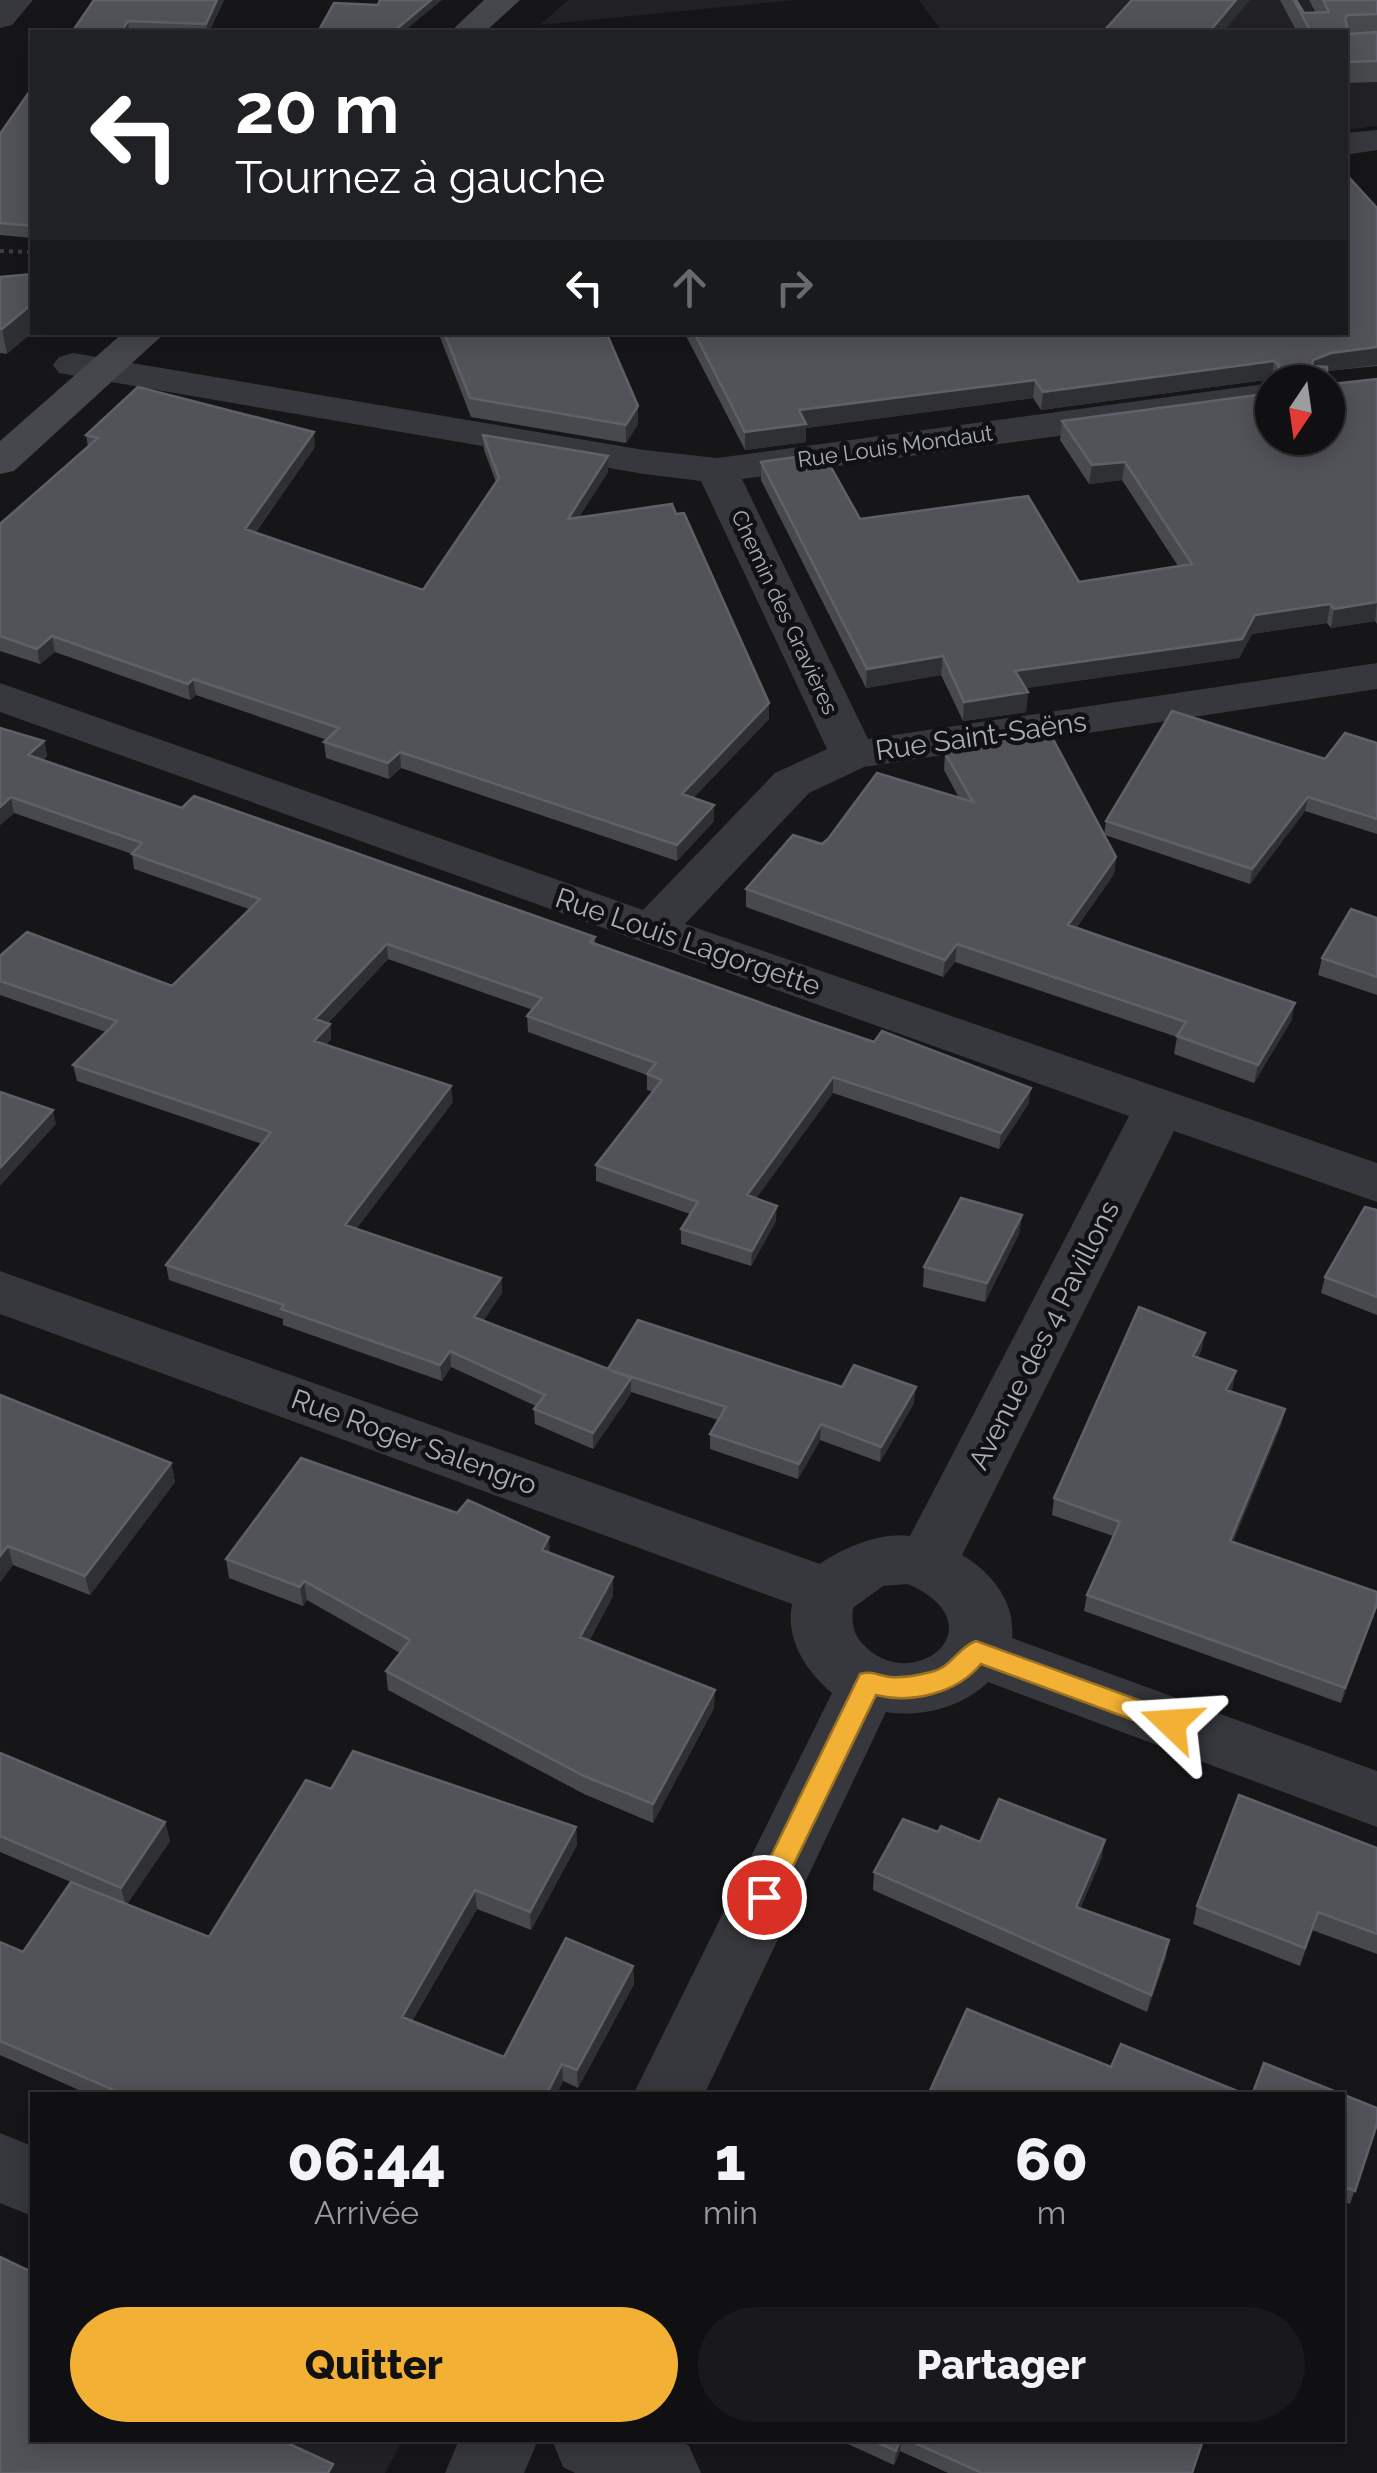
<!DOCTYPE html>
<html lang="fr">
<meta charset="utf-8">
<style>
:root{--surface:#101012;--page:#19191b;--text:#f1f3f6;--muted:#9c9d9f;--line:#303032;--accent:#f2b134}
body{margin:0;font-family:Raleway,sans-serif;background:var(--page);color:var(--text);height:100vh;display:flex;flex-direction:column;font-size:38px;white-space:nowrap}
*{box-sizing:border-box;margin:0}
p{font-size:32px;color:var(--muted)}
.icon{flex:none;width:55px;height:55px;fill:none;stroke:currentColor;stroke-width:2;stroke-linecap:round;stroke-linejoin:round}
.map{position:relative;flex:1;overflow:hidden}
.details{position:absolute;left:30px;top:2092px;width:1315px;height:350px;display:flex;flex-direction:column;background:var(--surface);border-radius:0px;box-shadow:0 5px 25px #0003,0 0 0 2px var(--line)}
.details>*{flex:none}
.guide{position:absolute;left:30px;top:30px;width:1318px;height:305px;border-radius:0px;box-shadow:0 5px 25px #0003,0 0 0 2px var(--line);background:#202124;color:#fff;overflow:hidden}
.needle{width:65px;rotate:193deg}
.controls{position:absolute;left:1255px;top:365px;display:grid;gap:20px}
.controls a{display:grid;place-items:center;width:90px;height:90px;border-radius:50%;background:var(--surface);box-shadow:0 5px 25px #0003,0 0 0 2px var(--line);font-size:50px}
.pin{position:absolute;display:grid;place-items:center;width:85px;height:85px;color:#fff;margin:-42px;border:5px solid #fff;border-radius:50%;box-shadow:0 2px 10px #0007}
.me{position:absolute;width:110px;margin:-55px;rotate:290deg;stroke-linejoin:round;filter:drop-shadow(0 0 8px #0008)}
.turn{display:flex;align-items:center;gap:35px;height:210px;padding:0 40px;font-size:45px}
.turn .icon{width:130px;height:130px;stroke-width:2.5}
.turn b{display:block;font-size:70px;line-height:85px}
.lanes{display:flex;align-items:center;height:95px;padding:0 40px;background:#0003;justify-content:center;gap:50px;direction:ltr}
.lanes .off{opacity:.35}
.eta{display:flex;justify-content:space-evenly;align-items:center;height:170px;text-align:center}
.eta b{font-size:60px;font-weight:800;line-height:70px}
.action{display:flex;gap:20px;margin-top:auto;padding:20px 40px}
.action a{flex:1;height:115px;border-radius:60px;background:var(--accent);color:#111;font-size:40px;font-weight:800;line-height:115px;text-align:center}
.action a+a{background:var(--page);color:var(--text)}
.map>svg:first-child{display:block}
.built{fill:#222225}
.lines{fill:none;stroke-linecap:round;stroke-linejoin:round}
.path{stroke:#3d3f44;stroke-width:4;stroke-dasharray:4 5;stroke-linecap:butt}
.minor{fill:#37383d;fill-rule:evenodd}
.secondary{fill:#45474d;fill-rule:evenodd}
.wall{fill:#47494d}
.shaded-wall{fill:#2f3033}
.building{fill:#525359;stroke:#5f6168;stroke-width:2.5}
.route{fill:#f2b134;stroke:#9d7322;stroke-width:2.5}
.labels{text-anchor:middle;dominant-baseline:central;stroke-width:9;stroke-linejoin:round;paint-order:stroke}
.far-street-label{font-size:22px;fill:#a8adb8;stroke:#111113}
.street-label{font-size:28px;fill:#a8adb8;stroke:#111113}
</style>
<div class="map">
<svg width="1377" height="2473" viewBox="0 0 1377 2473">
<rect width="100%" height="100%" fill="#161618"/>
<!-- built -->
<path class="built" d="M 568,0 L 794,0 L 540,25 Z
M 919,0 L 1377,0 L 1377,126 L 1345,130 L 1345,32 L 942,32 Z
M 0,2376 L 32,2440 L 402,2441 L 385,2473 L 0,2473 Z"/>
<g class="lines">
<!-- path -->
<path class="path" d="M 0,251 L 32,252"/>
<!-- minor -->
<path class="minor" d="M 0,0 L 33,0 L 12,25 L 0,28 Z
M 1377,130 L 1377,150 L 1345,155 L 1345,133 Z
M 73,353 L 644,450 L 717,458 L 1272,383 L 1272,407 L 742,479 L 868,739 L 1377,663 L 1377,689 L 864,767 L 809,793 L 685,924 L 1377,1163 L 1377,1202 L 1174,1131 L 962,1555 C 991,1572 1016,1602 1012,1638 L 1377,1771 L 1377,1827 L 988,1682 C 963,1707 921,1718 886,1712 L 704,2095 L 633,2095 L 832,1693 C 806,1671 785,1639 792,1604 L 0,1314 L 0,1271 L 820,1564 C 844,1547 882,1532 910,1536 L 1129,1116 L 0,712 L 0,683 L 643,910 L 775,773 L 827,749 L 701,481 L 644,474 L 59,373 L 53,365 L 59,357 ZM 908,1584 C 998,1624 919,1692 869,1650 C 854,1637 851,1627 853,1608 L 883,1586 Z
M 0,2133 L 32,2146 L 32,2216 L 0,2203 Z
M 459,2440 L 538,2440 L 524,2473 L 445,2473 Z
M 552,2440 L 677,2440 L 689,2446 L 701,2473 L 575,2473 L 563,2467 Z"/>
<!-- secondary -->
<path class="secondary" d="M 484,0 L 520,0 L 485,32 L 450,32 Z
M 124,332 L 166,332 L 14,471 L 0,474 L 0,441 Z"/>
</g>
<!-- wall -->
<path class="wall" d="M 94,0 L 224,0 L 209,32 L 72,32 Z
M 1280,0 L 1296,0 L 1304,13 L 1316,13 L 1309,0 L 1377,0 L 1377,82 L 1345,83 L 1345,32 L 1297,32 Z
M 32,88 L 32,238 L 0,235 L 0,134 Z
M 1377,208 L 1377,366 L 1327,371 L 1327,381 L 1332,384 L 1377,379 L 1377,624 L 1375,621 L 1331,628 L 1327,623 L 1252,634 L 1239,658 L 1025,688 L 1028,692 L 1026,712 L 963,721 L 941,675 L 866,688 L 761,480 L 761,462 L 860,519 L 1079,582 L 1178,566 L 1122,480 L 1089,484 L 1060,440 L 1062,421 L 1272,393 L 1328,382 L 1275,382 L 1272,379 L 1041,410 L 1033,398 L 806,428 L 806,442 L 745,450 L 684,332 L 1345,332 Z
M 0,277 L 7,354 L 0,353 Z
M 438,332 L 605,332 L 638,406 L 638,424 L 626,443 L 471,417 Z
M 86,435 L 315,447 L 256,532 L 423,590 L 496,482 L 484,450 L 483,435 L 608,472 L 579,517 L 769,703 L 769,719 L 693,798 L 714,805 L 714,821 L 677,861 L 401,768 L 389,779 L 326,758 L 324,742 L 327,740 L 196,695 L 190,700 L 55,652 L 40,664 L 0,651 L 0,524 L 88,447 Z
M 0,728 L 44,741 L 47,756 L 43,760 L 182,808 L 595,937 L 595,943 L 1029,1103 L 999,1149 L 833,1093 L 756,1198 L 776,1221 L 751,1266 L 681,1244 L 681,1229 L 690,1214 L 596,1181 L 596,1165 L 653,1092 L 647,1090 L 647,1075 L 528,1032 L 527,1016 L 533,1010 L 388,959 L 328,1023 L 330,1024 L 331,1039 L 326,1045 L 453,1102 L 356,1229 L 501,1278 L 502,1293 L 483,1321 L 608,1369 L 842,1387 L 914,1403 L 880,1462 L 820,1440 L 798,1479 L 710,1449 L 710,1434 L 718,1420 L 631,1392 L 593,1449 L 535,1424 L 534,1409 L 536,1406 L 451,1367 L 442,1381 L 283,1325 L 283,1319 L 169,1280 L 166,1265 L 262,1144 L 77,1081 L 73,1065 L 106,1032 L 0,995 L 0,956 L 172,986 L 249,909 L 134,869 L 132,854 L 14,813 L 0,825 Z
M 979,736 L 1104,835 L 1106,821 L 1377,743 L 1377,834 L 1305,811 L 1250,884 L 1105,835 L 1116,857 L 1114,874 L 1077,927 L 1295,1003 L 1291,1021 L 1254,1083 L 1174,1054 L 1177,1037 L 955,962 L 943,977 L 746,907 L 746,889 L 822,844 L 959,798 L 944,770 L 945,753 L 978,747 Z
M 1377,918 L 1377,995 L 1318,975 L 1322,958 Z
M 1377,1210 L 1377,1315 L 1321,1293 L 1325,1277 Z
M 1022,1215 L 1019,1234 L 985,1302 L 923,1287 L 924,1267 Z
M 1202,1349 L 1198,1357 L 1233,1387 L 1231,1391 L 1285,1409 L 1281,1425 L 1233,1542 L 1376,1610 L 1341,1703 L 1084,1611 L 1087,1595 L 1113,1536 L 1052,1515 L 1054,1498 Z
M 0,1395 L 171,1463 L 175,1482 L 90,1595 L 13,1565 L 0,1582 Z
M 550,1553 L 613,1577 L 613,1596 L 589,1641 L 714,1708 L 653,1823 L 584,1794 L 388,1690 L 386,1671 L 400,1653 L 307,1600 L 303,1606 L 229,1578 L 226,1559 Z
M 0,1753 L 165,1822 L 170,1841 L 127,1904 L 209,1937 L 331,1789 L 576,1827 L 577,1845 L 531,1930 L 477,1909 L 412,2021 L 504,2057 L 633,1966 L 634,1984 L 578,2088 L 563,2081 L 556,2095 L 90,2095 L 0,2055 L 0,1942 L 23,1952 L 71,1882 L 0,1852 Z
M 938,1832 L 980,1842 L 1102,1857 L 1080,1909 L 1166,1957 L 1147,2012 L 873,1890 L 874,1872 Z
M 1377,1848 L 1377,1954 L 1312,1930 L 1300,1966 L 1193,1924 L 1197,1906 Z
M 1342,2095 L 1377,2124 L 1350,2204 L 1342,2201 Z
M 839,2440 L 1203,2440 L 1192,2473 L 948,2473 L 900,2451 L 894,2465 Z"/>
<!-- shaded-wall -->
<path class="shaded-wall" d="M 217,0 L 224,0 L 209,32 L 207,32 L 206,24 Z
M 431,0 L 442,0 L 403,32 L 393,32 Z
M 1236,0 L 1250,0 L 1223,32 L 1209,32 Z
M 128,21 L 129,32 L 121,32 Z
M 32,304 L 33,332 L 7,354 L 2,329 Z
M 1377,347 L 1377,365 L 1328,371 L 1310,379 L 1313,360 L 1331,353 Z
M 1274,361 L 1272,379 L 1041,410 L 1043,392 Z
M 1035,380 L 1033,398 L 806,428 L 806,442 L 745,450 L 745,432 L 799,410 Z
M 638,406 L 638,424 L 626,443 L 626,425 Z
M 314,432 L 315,447 L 247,544 L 245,529 Z
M 608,456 L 608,472 L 568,534 L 568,519 Z
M 1125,462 L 1122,480 L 1089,484 L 1092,465 Z
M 1377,602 L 1375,621 L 1331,628 L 1334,609 Z
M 1330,604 L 1327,623 L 1252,634 L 1239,658 L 1013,690 L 1015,671 L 1255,615 Z
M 52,636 L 55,652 L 40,664 L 37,649 Z
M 943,656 L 941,675 L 866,688 L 867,669 Z
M 193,679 L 196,695 L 190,700 L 188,684 Z
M 1028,692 L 1026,712 L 963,721 L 964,702 Z
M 769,703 L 769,719 L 682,810 L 682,794 Z
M 44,741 L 47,756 L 32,770 L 28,755 Z
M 400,752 L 401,768 L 389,779 L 388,763 Z
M 11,797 L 14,813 L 0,825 L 0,807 Z
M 1308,797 L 1305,811 L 1250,884 L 1252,869 Z
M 714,805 L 714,821 L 677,861 L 677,845 Z
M 1116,857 L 1114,874 L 1066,942 L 1068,925 Z
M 387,944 L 388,959 L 317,1034 L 315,1019 Z
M 957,944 L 955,962 L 943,977 L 945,960 Z
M 1295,1003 L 1291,1021 L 1254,1083 L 1258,1065 Z
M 330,1024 L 331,1039 L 316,1056 L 314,1041 Z
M 833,1077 L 833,1093 L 747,1211 L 747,1195 Z
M 451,1086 L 453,1102 L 347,1241 L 345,1225 Z
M 1031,1088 L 1029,1103 L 999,1149 L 1001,1133 Z
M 53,1110 L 56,1124 L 0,1186 L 0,1168 Z
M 777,1206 L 776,1221 L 751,1266 L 752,1251 Z
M 1022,1215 L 1019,1234 L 985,1302 L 987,1283 Z
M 501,1278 L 502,1293 L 475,1332 L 474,1317 Z
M 1205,1333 L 1202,1349 L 1190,1372 L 1193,1356 Z
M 450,1351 L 451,1367 L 442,1381 L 440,1365 Z
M 1236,1371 L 1233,1387 L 1223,1406 L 1226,1390 Z
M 631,1378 L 631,1394 L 593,1449 L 593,1433 Z
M 916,1387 L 914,1403 L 880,1462 L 881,1447 Z
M 1285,1409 L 1281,1425 L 1227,1557 L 1230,1541 Z
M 821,1424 L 820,1440 L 798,1479 L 799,1464 Z
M 171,1463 L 175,1482 L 90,1595 L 85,1576 Z
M 549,1537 L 550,1556 L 542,1550 Z
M 8,1546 L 13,1565 L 0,1582 L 0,1556 Z
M 613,1577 L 613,1596 L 580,1656 L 580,1637 Z
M 304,1581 L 307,1600 L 303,1606 L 300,1587 Z
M 1377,1604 L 1377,1607 L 1341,1703 L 1345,1688 Z
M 715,1690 L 714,1708 L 653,1823 L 653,1804 Z
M 165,1822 L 170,1841 L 126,1906 L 121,1888 Z
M 576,1827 L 577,1845 L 531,1930 L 530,1912 Z
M 1105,1840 L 1102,1857 L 1073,1925 L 1076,1907 Z
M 475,1890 L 477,1909 L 404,2034 L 402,2017 Z
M 1169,1940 L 1166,1957 L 1147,2012 L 1151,1995 Z
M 633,1966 L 634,1984 L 578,2088 L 577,2070 Z
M 562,2064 L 563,2081 L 556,2095 L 546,2095 Z
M 901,2440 L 900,2451 L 894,2465 L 896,2451 Z"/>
<!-- building -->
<path class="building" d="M 94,0 L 217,0 L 206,24 L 128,21 L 121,32 L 72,32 Z
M 380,0 L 431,0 L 393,32 L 318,32 L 334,3 L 378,5 Z
M 1132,0 L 1236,0 L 1209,32 L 1103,32 Z
M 1294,0 L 1296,0 L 1304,13 L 1329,12 L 1323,0 L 1377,0 L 1377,14 L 1348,15 L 1345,18 L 1349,34 L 1377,32 L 1377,61 L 1345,62 L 1345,32 L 1311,32 Z
M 32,88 L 32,226 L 0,223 L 0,134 Z
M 1345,173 L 1377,208 L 1377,347 L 1331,353 L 1313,360 L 1312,366 L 1327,367 L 1327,381 L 1332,384 L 1377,379 L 1377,602 L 1334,609 L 1330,604 L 1255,615 L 1242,639 L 1015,671 L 1028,692 L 964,702 L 943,656 L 867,669 L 761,462 L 823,453 L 860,519 L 1028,496 L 1079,582 L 1192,564 L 1125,462 L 1092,465 L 1062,421 L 1272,393 L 1272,438 L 1328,438 L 1328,382 L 1277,382 L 1279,365 L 1274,361 L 1043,392 L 1035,380 L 799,410 L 806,424 L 745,432 L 694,332 L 1345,332 Z
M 32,274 L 32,304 L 2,329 L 0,329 L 0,277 Z
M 444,332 L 606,332 L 638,406 L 626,425 L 470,398 Z
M 138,387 L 314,432 L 245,529 L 423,590 L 499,478 L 483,435 L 608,456 L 568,519 L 672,504 L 676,514 L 684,513 L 769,703 L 682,794 L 714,805 L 677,845 L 400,752 L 388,763 L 324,742 L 339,728 L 193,679 L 188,684 L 52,636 L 37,649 L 0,636 L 0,524 L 98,438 L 86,435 Z
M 1172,711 L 1325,759 L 1345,733 L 1377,743 L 1377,819 L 1308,797 L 1252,869 L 1106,821 Z
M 1046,726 L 1116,857 L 1068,925 L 1295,1003 L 1258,1065 L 1177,1036 L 1186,1022 L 957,944 L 945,960 L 746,889 L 793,835 L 822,844 L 828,839 L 877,773 L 973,802 L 945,753 L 984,746 L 979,736 Z
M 0,728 L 44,741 L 28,755 L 182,808 L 194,796 L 595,937 L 590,942 L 812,1021 L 874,1042 L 882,1031 L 1031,1088 L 1001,1133 L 833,1077 L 747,1195 L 777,1206 L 752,1251 L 681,1229 L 698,1202 L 596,1165 L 662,1080 L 647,1074 L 656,1063 L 527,1016 L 542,998 L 387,944 L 315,1019 L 330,1024 L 314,1041 L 451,1086 L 345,1225 L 501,1278 L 474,1317 L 608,1369 L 638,1320 L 842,1387 L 854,1365 L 916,1387 L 881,1447 L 821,1424 L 799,1464 L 710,1434 L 726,1407 L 610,1370 L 631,1378 L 593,1433 L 534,1409 L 545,1395 L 450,1351 L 440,1365 L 281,1309 L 284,1305 L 166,1265 L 271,1132 L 73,1065 L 117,1021 L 0,981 L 0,956 L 27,932 L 172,986 L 260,899 L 132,854 L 142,843 L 11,797 L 0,807 Z
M 1351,909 L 1377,918 L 1377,977 L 1322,958 Z
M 0,1092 L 53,1110 L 0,1168 Z
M 961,1198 L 1022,1215 L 987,1283 L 924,1267 Z
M 1365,1207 L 1377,1210 L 1377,1297 L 1325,1277 Z
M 1139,1307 L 1205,1333 L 1193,1356 L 1236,1371 L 1226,1390 L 1285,1409 L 1230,1541 L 1377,1592 L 1377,1604 L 1345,1688 L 1087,1595 L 1120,1522 L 1054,1498 Z
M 0,1395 L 171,1463 L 85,1576 L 8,1546 L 0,1556 Z
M 301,1458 L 457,1513 L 468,1500 L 549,1537 L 542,1550 L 613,1577 L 580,1637 L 715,1690 L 653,1804 L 584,1776 L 386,1671 L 410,1640 L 304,1581 L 300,1587 L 226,1559 Z
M 353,1751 L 576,1827 L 530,1912 L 475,1890 L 402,2017 L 504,2057 L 566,1938 L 633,1966 L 577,2070 L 562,2064 L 546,2095 L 125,2095 L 0,2041 L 0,1942 L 23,1952 L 71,1882 L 209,1937 L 306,1780 L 331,1789 Z
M 0,1753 L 165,1822 L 121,1888 L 0,1836 Z
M 1239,1795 L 1377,1848 L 1377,1934 L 1318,1912 L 1305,1948 L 1197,1906 Z
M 999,1799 L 1105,1840 L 1076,1907 L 1169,1940 L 1151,1995 L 874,1872 L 903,1819 L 938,1832 L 941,1826 L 980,1842 Z
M 967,2009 L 1111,2067 L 1121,2044 L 1247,2095 L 928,2095 Z
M 1264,2063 L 1377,2108 L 1377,2124 L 1355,2191 L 1342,2186 L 1342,2095 L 1252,2095 Z
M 0,2257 L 32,2272 L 32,2440 L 281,2440 L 333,2464 L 328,2473 L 0,2473 Z
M 872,2440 L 900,2440 L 896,2451 Z
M 908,2440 L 1203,2440 L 1192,2473 L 982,2473 Z"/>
<!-- route -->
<path class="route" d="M 976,1641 L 1180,1715 L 1184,1723 L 1180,1731 L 1171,1734 L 981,1664 C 957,1693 912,1704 876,1695 L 774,1905 L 764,1909 L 755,1905 L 751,1897 L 860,1674 C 872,1670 879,1676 891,1677 C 903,1678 919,1675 931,1672 C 951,1668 958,1647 976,1641 Z"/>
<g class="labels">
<!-- far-street labels -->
<g class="far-street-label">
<text transform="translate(895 446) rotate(-8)">Rue Louis Mondaut</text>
<text transform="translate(785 612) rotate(65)">Chemin des Gravières</text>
</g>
<!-- street labels -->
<g class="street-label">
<text transform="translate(981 736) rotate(-8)">Rue Saint-Saëns</text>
<text transform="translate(688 942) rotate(19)">Rue Louis Lagorgette</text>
<text transform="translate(1044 1335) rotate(-63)">Avenue des 4 Pavillons</text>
<text transform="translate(414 1442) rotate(20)">Rue Roger Salengro</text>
</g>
</g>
</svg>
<div class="controls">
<a><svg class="needle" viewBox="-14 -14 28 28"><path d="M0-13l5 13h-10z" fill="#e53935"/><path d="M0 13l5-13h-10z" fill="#9c9d9f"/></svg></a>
</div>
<div class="pin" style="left:764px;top:1897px;background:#d93025"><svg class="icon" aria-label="arrive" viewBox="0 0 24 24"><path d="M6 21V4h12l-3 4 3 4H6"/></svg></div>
<svg class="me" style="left:1171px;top:1723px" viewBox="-20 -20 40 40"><path d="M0-17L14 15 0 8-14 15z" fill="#f2b134" stroke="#fff" stroke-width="4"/></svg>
<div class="guide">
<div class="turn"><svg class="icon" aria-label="left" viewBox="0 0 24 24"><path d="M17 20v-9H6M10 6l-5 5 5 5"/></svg><div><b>20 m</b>Tournez à gauche</div></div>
<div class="lanes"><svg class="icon" aria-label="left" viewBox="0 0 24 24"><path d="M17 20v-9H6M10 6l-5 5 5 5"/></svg><svg class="icon off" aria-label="ahead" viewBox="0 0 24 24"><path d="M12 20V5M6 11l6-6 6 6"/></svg><svg class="icon off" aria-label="right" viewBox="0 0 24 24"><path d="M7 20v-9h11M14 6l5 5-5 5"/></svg></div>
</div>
<section class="details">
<div class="eta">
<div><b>06:44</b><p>Arrivée</p></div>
<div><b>1</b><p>min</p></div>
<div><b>60</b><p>m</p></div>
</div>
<div class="action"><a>Quitter</a><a>Partager</a></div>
</section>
</div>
